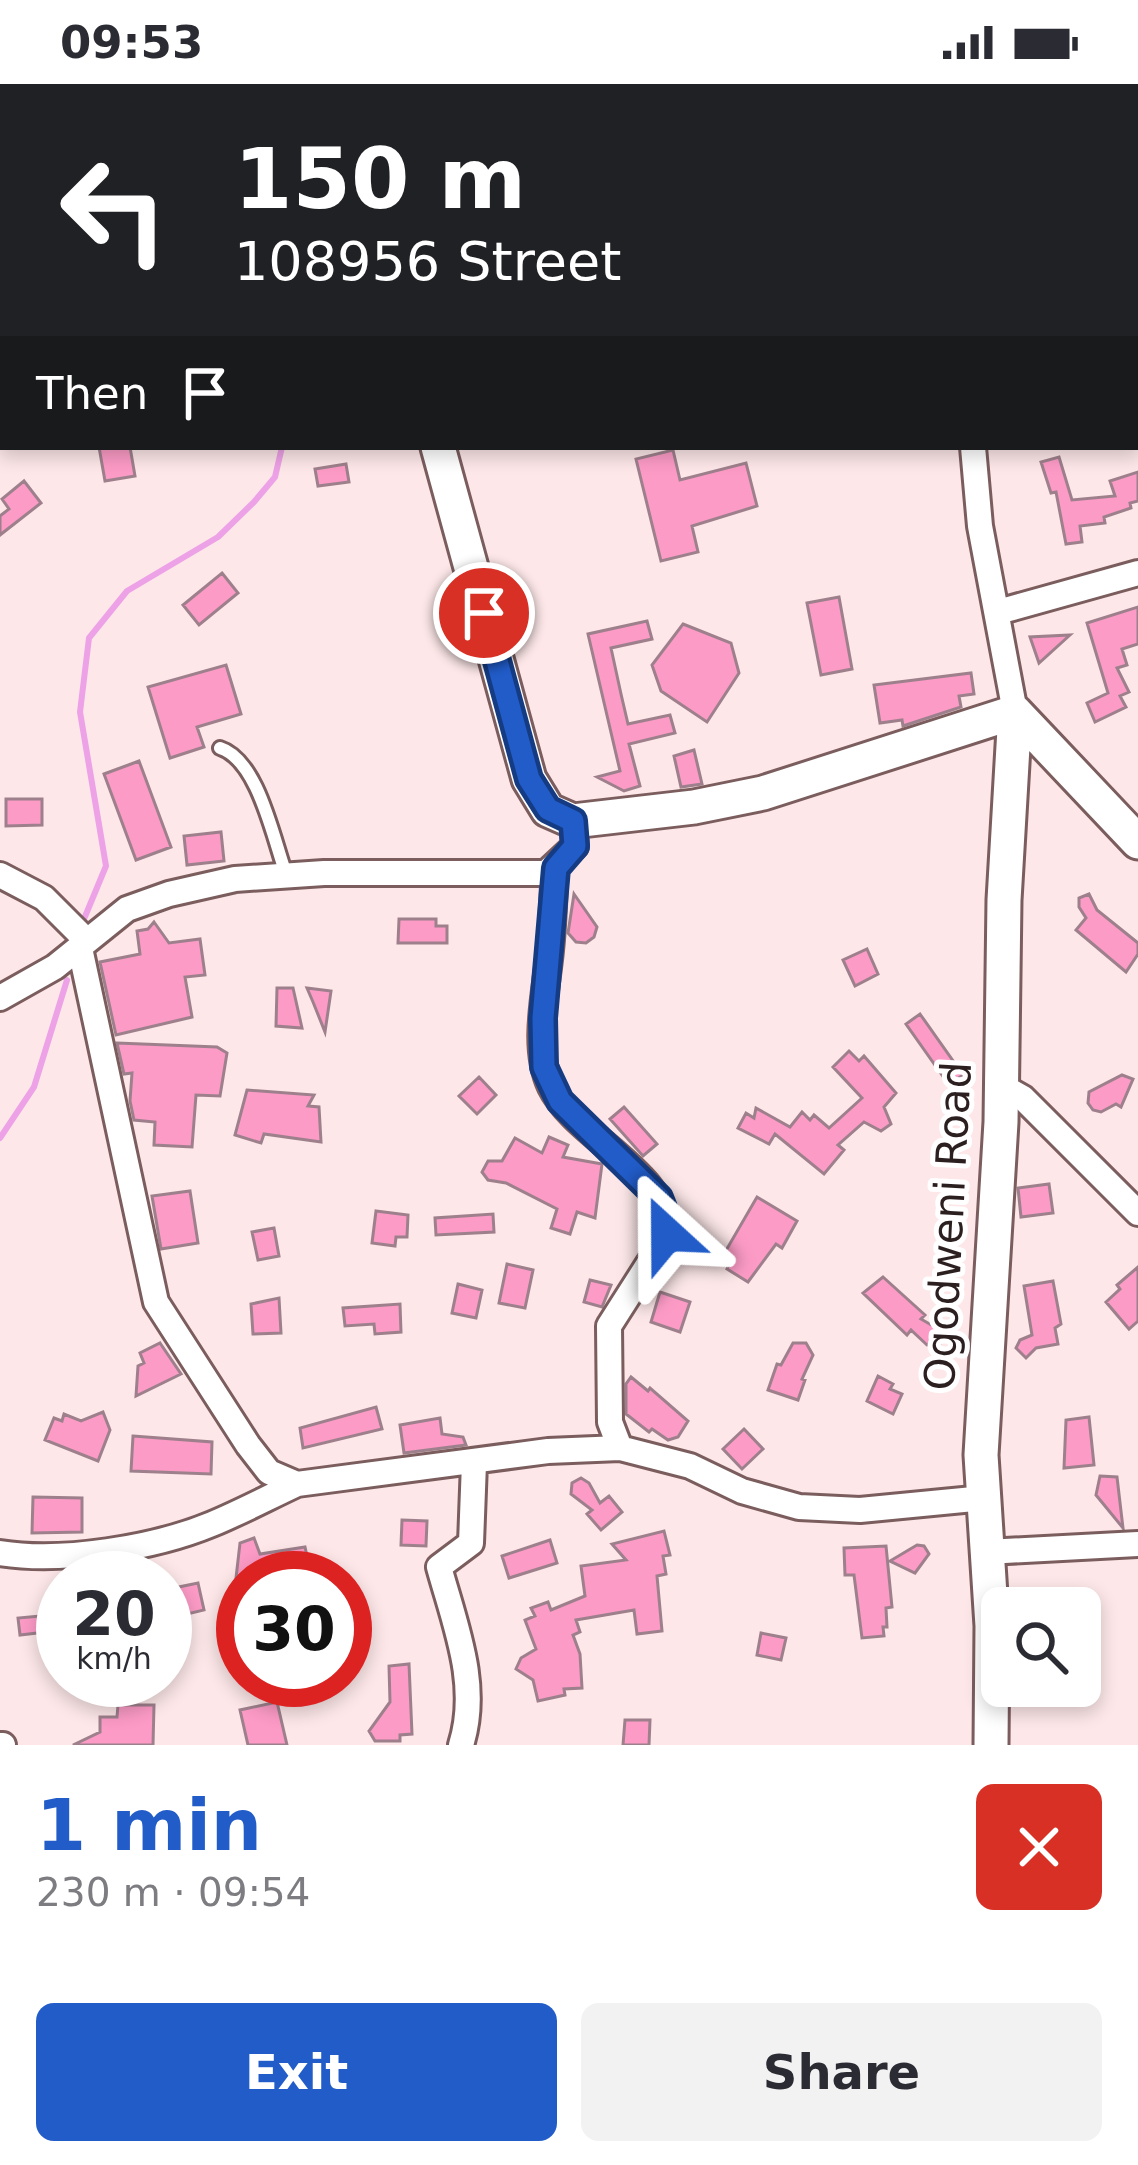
<!DOCTYPE html>
<meta charset="utf-8">
<style>
:root{--surface:#fff;--page:#f2f2f3;--text:#2b2b33;--muted:#7c7c81;--accent:#215cc9}
body{margin:0;font-family:"DejaVu Sans",sans-serif;background:var(--page);color:var(--text);height:100vh;display:flex;flex-direction:column;font-size:45px;white-space:nowrap}
*{box-sizing:border-box;margin:0}
p{font-size:39px;color:var(--muted)}
.icon{flex:none;width:66px;height:66px;fill:none;stroke:currentColor;stroke-width:2;stroke-linecap:round;stroke-linejoin:round}
.map{position:relative;height:1661px;overflow:hidden}
.drawer{display:flex;flex-direction:column;background:var(--surface);flex:1}
.drawer>*{flex:none}
.top-card{position:absolute;left:0px;top:0px;width:1140px;height:366px;box-shadow:0 6px 18px #0003;background:#202124;color:#fff;overflow:hidden}
.buttons{position:absolute;left:981px;top:1503px;display:grid;gap:24px}
.buttons a{display:grid;place-items:center;width:120px;height:120px;border-radius:18px;background:var(--surface);box-shadow:0 6px 18px #0003;font-size:60px}
.speed{position:absolute;left:36px;top:1467px;display:flex;gap:24px;font-size:60px;font-weight:700;text-align:center}
.speed>*{display:grid;place-content:center;width:156px;height:156px;border-radius:50%;background:var(--surface);box-shadow:0 6px 18px #0003;line-height:1}
.speed small{font-size:30px;font-weight:400}
.speed .limit{border:18px solid #d22;background:#fff;color:#111}
.pin{position:absolute;display:grid;place-items:center;width:102px;height:102px;color:#fff;margin:-51px;border:6px solid #fff;border-radius:50%;box-shadow:0 3px 12px #0007}
.me{position:absolute;width:132px;margin:-66px;rotate:336deg;stroke-linejoin:round;filter:drop-shadow(0 0 9px #0008)}
.turn{display:flex;align-items:center;gap:42px;height:252px;padding:0 36px;font-size:54px}
.turn .icon{width:156px;height:156px;stroke-width:2.5}
.turn b{display:block;font-size:84px;line-height:102px}
.then{display:flex;align-items:center;height:114px;padding:0 36px;background:#0003;gap:24px;font-size:45px}
.round{display:grid;place-items:center;flex:none;width:126px;height:126px;border-radius:18px;background:var(--page)}
.headline{display:flex;align-items:center;justify-content:space-between;height:204px;padding:0 36px}
h1{font-size:72px;font-weight:700;line-height:90px;color:var(--accent)}
.primary-button{display:flex;gap:24px;margin-top:auto;padding:24px 36px}
.primary-button a{flex:1;height:138px;border-radius:18px;background:var(--accent);color:#fff;font-size:48px;font-weight:700;line-height:138px;text-align:center}
.primary-button a+a{background:var(--page);color:var(--text)}
.status{display:flex;justify-content:space-between;align-items:center;height:84px;padding:0 60px;background:var(--surface);direction:ltr}
.status svg{height:33px;fill:currentColor}
.map>svg:first-child{display:block}
.lines{fill:none;stroke-linecap:round;stroke-linejoin:round}
.stream{stroke:#eda1e6;stroke-width:6}
.building{fill:#fc9bc6;stroke:#9e808c;stroke-width:3}
.lane-casing{stroke:#7b5d5e;stroke-width:18}
.street-casing{stroke:#7b5d5e;stroke-width:30}
.secondary-casing{stroke:#7b5d5e;stroke-width:39}
.path{stroke:#bba8a9;stroke-width:3;stroke-dasharray:9 9;stroke-linecap:butt}
.lane{stroke:#fff;stroke-width:12}
.street{stroke:#fff;stroke-width:24}
.secondary{stroke:#fff;stroke-width:33}
.route-casing{stroke:#153c83;stroke-width:30}
.route{stroke:#215cc9;stroke-width:21}
.labels{text-anchor:middle;dominant-baseline:central;stroke-width:10;stroke-linejoin:round;paint-order:stroke}
.street-label{font-size:42px;fill:#2c1f20;stroke:#fff}
</style>
<div class="status"><b>09:53</b><svg viewBox="0 0 49 12"><path d="M0 12V9h3v3zM5 12V6h3v6zM10 12V3h3v9zM15 12V0h3v12zM26 1h20v11H26zM47 4h2v5h-2z"/></svg></div>
<div class="map">
<svg width="1138" height="1661" viewBox="0 0 1138 1661">
<rect width="100%" height="100%" fill="#fde7e8"/>
<g class="lines">
<!-- stream -->
<path class="stream" d="M 242,0 L 242,3
M 84,835 L 106,782 L 80,628 L 89,554 L 127,507 L 218,453 L 254,418 L 275,393 L 282,363
M 0,1054 L 34,1003 L 67,896"/>
</g>
<!-- building -->
<path class="building" d="M 99,363 L 130,363 L 135,392 L 105,397 Z
M 673,366 L 680,396 L 746,379 L 757,422 L 692,442 L 698,468 L 661,477 L 636,375 Z
M 1059,373 L 1072,416 L 1115,412 L 1110,397 L 1138,388 L 1138,417 L 1130,419 L 1131,424 L 1104,433 L 1105,439 L 1080,442 L 1082,458 L 1066,460 L 1056,408 L 1051,409 L 1041,378 Z
M 346,380 L 349,398 L 318,402 L 315,385 Z
M 24,397 L 41,419 L 0,451 L 0,432 L 9,425 L 2,415 Z
M 222,489 L 238,509 L 199,541 L 183,521 Z
M 839,513 L 852,585 L 821,591 L 807,519 Z
M 1138,523 L 1138,560 L 1122,565 L 1127,581 L 1117,584 L 1129,608 L 1120,612 L 1126,623 L 1095,638 L 1087,619 L 1108,609 L 1087,539 Z
M 647,537 L 652,555 L 611,564 L 621,610 L 628,640 L 670,631 L 675,649 L 629,660 L 640,702 L 624,707 L 597,693 L 620,687 L 588,550 Z
M 683,540 L 731,559 L 739,589 L 707,638 L 661,607 L 652,581 Z
M 1070,551 L 1039,579 L 1030,553 Z
M 226,581 L 241,630 L 197,643 L 204,663 L 170,674 L 148,603 Z
M 971,589 L 974,610 L 959,612 L 961,623 L 903,642 L 902,636 L 880,639 L 874,601 Z
M 694,666 L 702,700 L 681,703 L 674,672 Z
M 139,677 L 171,763 L 136,776 L 104,690 Z
M 6,715 L 42,715 L 42,741 L 6,742 Z
M 221,748 L 224,777 L 187,781 L 184,752 Z
M 574,810 L 597,843 L 594,853 L 586,859 L 576,858 L 568,849 Z
M 1089,810 L 1097,826 L 1138,859 L 1138,870 L 1126,888 L 1076,846 L 1086,834 L 1079,823 L 1079,814 Z
M 399,835 L 436,835 L 436,842 L 447,842 L 447,859 L 398,859 Z
M 154,838 L 169,859 L 200,855 L 205,891 L 185,893 L 192,933 L 116,951 L 100,878 L 140,870 L 137,847 L 148,845 Z
M 867,865 L 878,890 L 855,902 L 843,876 Z
M 277,904 L 293,904 L 302,944 L 276,942 Z
M 307,904 L 331,907 L 325,948 L 313,918 Z
M 920,930 L 963,991 L 949,1001 L 906,940 Z
M 117,959 L 217,963 L 227,969 L 220,1012 L 196,1011 L 192,1063 L 154,1061 L 155,1038 L 134,1036 L 130,1017 L 132,989 L 124,990 Z
M 849,967 L 859,977 L 864,972 L 896,1009 L 884,1023 L 891,1040 L 881,1047 L 864,1038 L 838,1061 L 844,1066 L 824,1090 L 775,1050 L 769,1060 L 738,1044 L 746,1029 L 754,1034 L 756,1024 L 790,1043 L 802,1028 L 810,1036 L 814,1031 L 829,1044 L 862,1014 L 833,983 Z
M 1122,991 L 1133,995 L 1121,1023 L 1116,1020 L 1101,1028 L 1093,1026 L 1088,1019 L 1089,1008 Z
M 479,993 L 496,1011 L 477,1030 L 459,1012 Z
M 247,1006 L 314,1011 L 308,1022 L 319,1023 L 321,1058 L 264,1050 L 261,1059 L 235,1051 Z
M 624,1023 L 657,1060 L 643,1072 L 610,1035 Z
M 549,1053 L 568,1061 L 563,1073 L 602,1080 L 595,1134 L 577,1128 L 570,1150 L 551,1144 L 557,1125 L 506,1099 L 488,1096 L 482,1088 L 488,1077 L 502,1077 L 515,1054 L 542,1069 Z
M 1049,1100 L 1053,1129 L 1021,1133 L 1018,1104 Z
M 190,1107 L 198,1159 L 161,1165 L 152,1112 Z
M 757,1113 L 797,1137 L 782,1164 L 776,1160 L 748,1198 L 727,1185 L 729,1181 L 721,1175 Z
M 376,1127 L 408,1131 L 407,1153 L 396,1153 L 395,1162 L 372,1159 Z
M 493,1130 L 494,1148 L 436,1151 L 435,1134 Z
M 274,1144 L 279,1172 L 258,1176 L 252,1148 Z
M 507,1180 L 533,1186 L 525,1224 L 499,1219 Z
M 1138,1183 L 1138,1237 L 1129,1245 L 1106,1218 L 1120,1205 L 1117,1201 Z
M 883,1193 L 925,1231 L 921,1235 L 940,1246 L 940,1259 L 927,1261 L 911,1246 L 907,1251 L 863,1209 Z
M 590,1196 L 611,1201 L 602,1223 L 584,1218 Z
M 1053,1197 L 1061,1240 L 1055,1244 L 1058,1260 L 1036,1264 L 1026,1274 L 1016,1264 L 1020,1256 L 1032,1251 L 1024,1202 Z
M 458,1200 L 482,1206 L 476,1234 L 452,1229 Z
M 660,1208 L 690,1218 L 680,1248 L 651,1238 Z
M 279,1214 L 281,1249 L 253,1250 L 251,1220 Z
M 400,1220 L 401,1248 L 375,1250 L 374,1240 L 345,1242 L 343,1224 Z
M 160,1259 L 181,1290 L 136,1312 L 138,1282 L 144,1279 L 140,1269 Z
M 793,1259 L 806,1259 L 813,1271 L 802,1295 L 805,1296 L 798,1316 L 768,1306 L 777,1280 L 781,1281 Z
M 878,1292 L 893,1300 L 890,1305 L 902,1310 L 893,1330 L 867,1317 Z
M 631,1293 L 648,1307 L 650,1304 L 688,1337 L 678,1353 L 668,1356 L 652,1345 L 649,1348 L 626,1330 L 626,1300 Z
M 376,1323 L 382,1345 L 303,1364 L 300,1344 Z
M 103,1328 L 110,1346 L 98,1377 L 45,1356 L 54,1334 L 62,1337 L 64,1330 L 81,1337 Z
M 1089,1333 L 1094,1381 L 1064,1384 L 1066,1336 Z
M 440,1334 L 442,1350 L 463,1353 L 466,1361 L 404,1369 L 400,1341 Z
M 744,1345 L 763,1365 L 742,1385 L 723,1365 Z
M 133,1352 L 212,1358 L 211,1390 L 131,1387 Z
M 1100,1392 L 1117,1393 L 1123,1444 L 1096,1411 Z
M 581,1394 L 589,1399 L 600,1419 L 609,1412 L 622,1428 L 601,1446 L 587,1430 L 592,1426 L 571,1410 L 572,1399 Z
M 33,1413 L 82,1414 L 82,1448 L 32,1449 Z
M 402,1436 L 427,1437 L 426,1462 L 401,1461 Z
M 664,1447 L 670,1471 L 663,1472 L 666,1490 L 657,1492 L 662,1547 L 637,1550 L 634,1526 L 576,1536 L 580,1548 L 573,1551 L 580,1570 L 582,1604 L 564,1605 L 565,1611 L 538,1617 L 533,1596 L 516,1585 L 521,1574 L 536,1565 L 525,1536 L 535,1532 L 531,1524 L 548,1518 L 551,1526 L 585,1512 L 581,1482 L 626,1476 L 612,1460 Z
M 254,1454 L 260,1470 L 305,1463 L 311,1490 L 236,1494 L 240,1459 Z
M 550,1456 L 557,1479 L 509,1494 L 502,1472 Z
M 917,1461 L 924,1462 L 929,1470 L 915,1489 L 890,1477 Z
M 886,1462 L 892,1523 L 886,1524 L 887,1543 L 883,1543 L 884,1552 L 862,1554 L 854,1491 L 845,1491 L 844,1464 Z
M 198,1499 L 204,1526 L 175,1533 L 169,1505 Z
M 63,1530 L 63,1546 L 20,1551 L 18,1534 Z
M 761,1549 L 786,1554 L 781,1576 L 757,1571 Z
M 409,1580 L 412,1650 L 400,1651 L 400,1657 L 375,1657 L 369,1647 L 390,1618 L 389,1582 Z
M 277,1618 L 287,1661 L 248,1661 L 240,1626 Z
M 118,1621 L 154,1621 L 153,1661 L 73,1661 L 100,1648 L 100,1633 L 117,1633 Z
M 625,1636 L 650,1636 L 649,1661 L 623,1661 Z"/>
<g class="lines">
<defs>
<path id="lane" d="M 577,0 L 579,3
M 220,664 C 258,676 273,754 286,790"/>
<path id="street" d="M 935,0 L 935,3
M 1130,0 L 1131,3
M 1137,23 L 1138,26
M 1137,157 L 1138,157
M 973,363 L 980,442 L 1015,628
M 998,528 L 1138,489
M 555,784 C 553,811 553,839 550,866 C 546,910 532,962 551,1003 C 576,1054 671,1090 667,1151 L 609,1242 L 610,1338 L 620,1364
M 0,791 L 44,814 L 87,857
M 80,864 L 156,1218 L 248,1361 L 269,1388 L 297,1400 L 548,1367 L 620,1364 L 690,1382 L 742,1407 L 799,1423 L 860,1426 L 984,1414
M 0,914 L 55,883 L 127,825 L 169,810 L 235,795 L 324,789 L 546,789 L 575,762 L 573,737
M 1002,1002 L 1023,1014 L 1138,1129
M 987,1468 L 1138,1460
M 0,1469 C 62,1479 154,1464 212,1440 C 241,1428 269,1413 297,1400
M 0,1661 L 3,1661
M 461,1661 C 480,1601 455,1541 439,1483 L 471,1459 L 474,1379"/>
<path id="secondary" d="M 345,0 L 346,3
M 438,363 L 529,695 L 548,726 L 573,737 L 694,723 L 763,709 L 1015,628
M 1015,628 L 1138,758
M 991,1661 L 992,1542 L 981,1371 L 1001,1038 L 1004,816 L 1015,628"/>
</defs>
<!-- lane casing -->
<use href="#lane" class="lane-casing"/>
<!-- street casing -->
<use href="#street" class="street-casing"/>
<!-- secondary casing -->
<use href="#secondary" class="secondary-casing"/>
<!-- path -->
<path class="path" d="M 186,0 L 187,3
M 0,3 L 3,4
M 110,3 L 124,0"/>
<!-- lane -->
<use href="#lane" class="lane"/>
<!-- street -->
<use href="#street" class="street"/>
<!-- secondary -->
<use href="#secondary" class="secondary"/>
</g>
<g class="lines">
<defs>
<path id="route" d="M 484,529 L 529,695 L 548,725 L 573,737 L 575,762 L 556,784 L 543,934 L 544,983 L 560,1017 L 659,1114 L 668,1137 L 667,1150"/>
</defs>
<!-- route casing -->
<use href="#route" class="route-casing"/>
<!-- route -->
<use href="#route" class="route"/>
</g>
<g class="labels">
<!-- street labels -->
<g class="street-label">
<text transform="translate(948 1142) rotate(-87)">Ogodweni Road</text>
</g>
</g>
</svg>
<div class="buttons">
<a><svg class="icon" aria-label="search" viewBox="0 0 24 24"><circle cx="10" cy="10" r="6"/><path d="M15 15l6 6"/></svg></a>
</div>
<div class="speed"><div>20<small>km/h</small></div><div class="limit">30</div></div>
<div class="pin" style="left:484px;top:529px;background:#d93025"><svg class="icon" aria-label="arrive" viewBox="0 0 24 24"><path d="M6 21V4h12l-3 4 3 4H6"/></svg></div>
<svg class="me" style="left:667px;top:1150px" viewBox="-20 -20 40 40"><path d="M0-17L14 15 0 8-14 15z" fill="#215cc9" stroke="#fff" stroke-width="4"/></svg>
<div class="top-card">
<div class="turn"><svg class="icon" aria-label="left" viewBox="0 0 24 24"><path d="M17 20v-9H6M10 6l-5 5 5 5"/></svg><div><b>150 m</b>108956 Street</div></div>
<div class="then">Then<svg class="icon" aria-label="arrive" viewBox="0 0 24 24"><path d="M6 21V4h12l-3 4 3 4H6"/></svg></div>
</div>
</div>
<section class="drawer">
<div class="headline"><div><h1>1 min</h1><p>230 m · 09:54</p></div><a class="round" style="background:#d93025;color:#fff"><svg class="icon" aria-label="close" viewBox="0 0 24 24"><path d="M6 6l12 12M18 6L6 18"/></svg></a></div>
<div class="primary-button"><a>Exit</a><a>Share</a></div>
</section>
